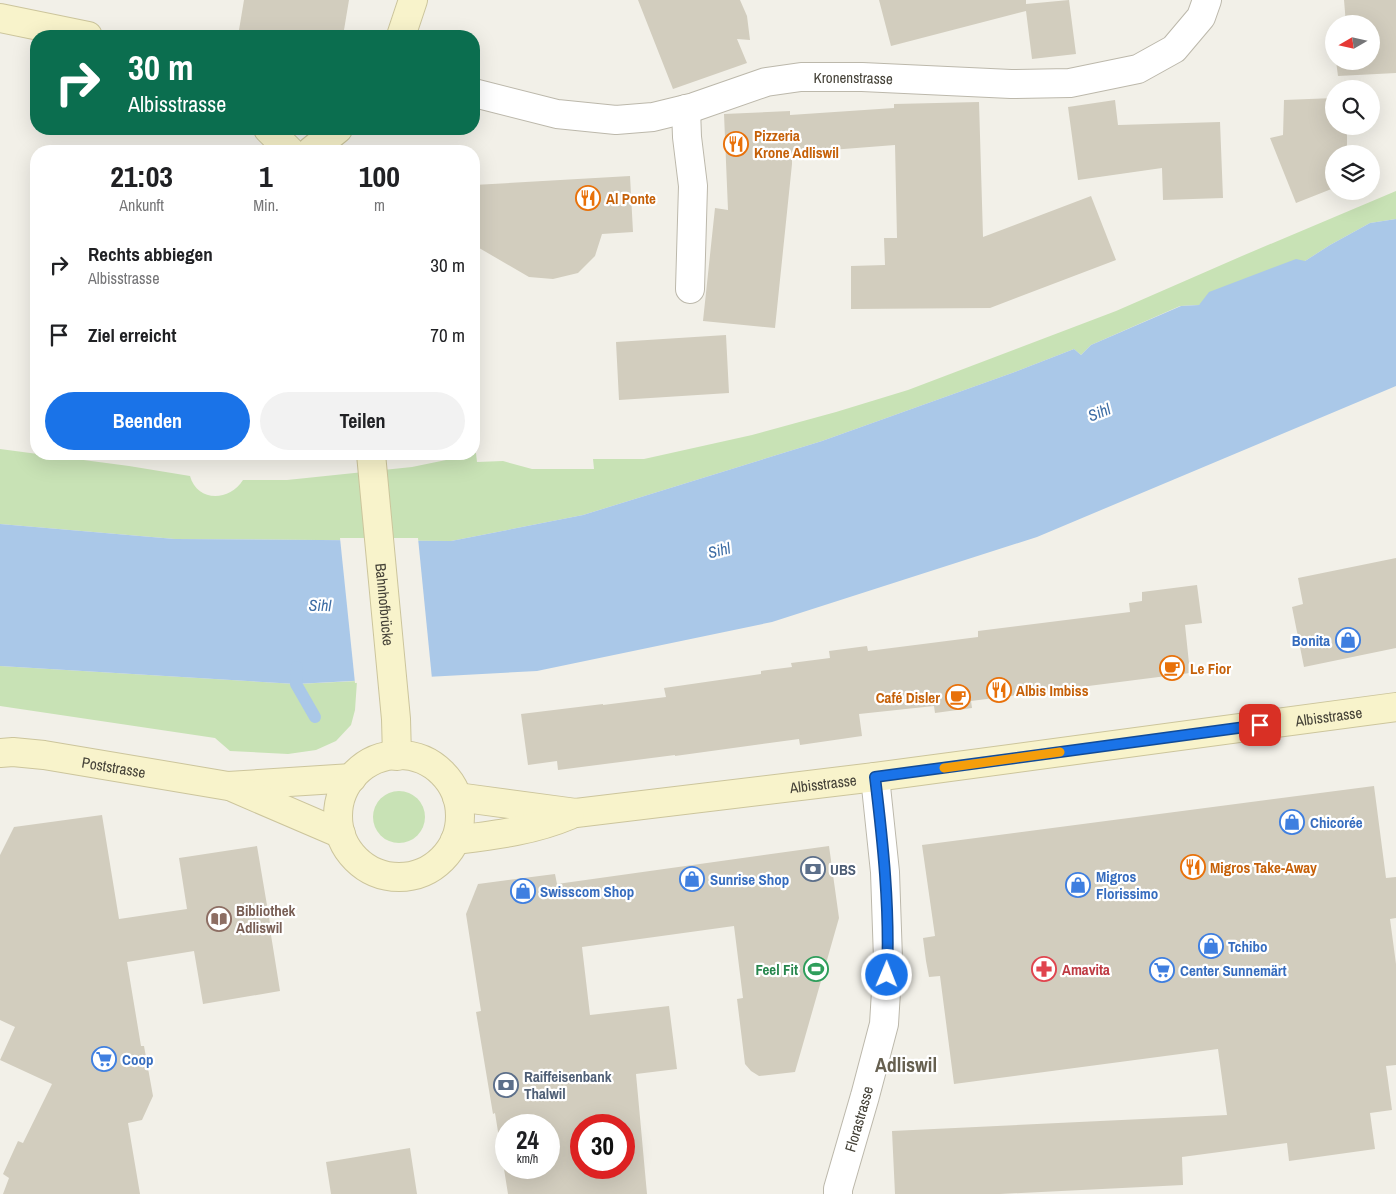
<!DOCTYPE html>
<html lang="de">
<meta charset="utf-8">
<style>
:root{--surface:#fff;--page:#f2f2f2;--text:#202124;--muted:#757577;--accent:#1a73e8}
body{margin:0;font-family:"Archivo Narrow",sans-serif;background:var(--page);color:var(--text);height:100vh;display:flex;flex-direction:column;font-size:19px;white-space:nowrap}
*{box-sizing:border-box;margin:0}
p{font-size:16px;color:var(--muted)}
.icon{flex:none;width:28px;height:28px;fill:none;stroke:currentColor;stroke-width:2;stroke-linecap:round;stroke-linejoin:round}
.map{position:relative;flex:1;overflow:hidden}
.side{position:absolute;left:30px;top:145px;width:450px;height:315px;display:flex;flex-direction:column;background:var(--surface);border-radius:20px;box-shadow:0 5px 20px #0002}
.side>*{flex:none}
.hud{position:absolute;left:30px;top:30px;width:450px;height:105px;border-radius:20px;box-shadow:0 5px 20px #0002;background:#0b6e4f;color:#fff;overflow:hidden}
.needle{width:32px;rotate:261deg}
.controls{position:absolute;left:1325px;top:15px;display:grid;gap:10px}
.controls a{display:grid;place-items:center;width:55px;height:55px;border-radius:50%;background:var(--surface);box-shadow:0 5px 20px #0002;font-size:25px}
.speed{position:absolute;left:495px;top:1114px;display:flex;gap:10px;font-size:25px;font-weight:700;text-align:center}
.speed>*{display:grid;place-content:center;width:65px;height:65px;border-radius:50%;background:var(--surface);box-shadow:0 5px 20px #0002;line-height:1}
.speed small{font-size:12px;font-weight:400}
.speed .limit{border:8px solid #d22;background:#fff;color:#111}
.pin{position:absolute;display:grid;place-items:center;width:42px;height:42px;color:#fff;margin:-21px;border-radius:10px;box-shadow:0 2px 8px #0006}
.me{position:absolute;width:55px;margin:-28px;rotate:1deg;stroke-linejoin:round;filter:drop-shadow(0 0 4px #0008)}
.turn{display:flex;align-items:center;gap:18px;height:105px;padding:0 15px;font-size:22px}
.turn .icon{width:65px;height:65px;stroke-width:2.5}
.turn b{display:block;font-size:35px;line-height:42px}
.eta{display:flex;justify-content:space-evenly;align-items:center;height:85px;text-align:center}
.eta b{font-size:30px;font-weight:800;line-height:35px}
.cta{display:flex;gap:10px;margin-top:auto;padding:10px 15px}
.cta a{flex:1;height:58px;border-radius:30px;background:var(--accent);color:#fff;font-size:20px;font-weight:800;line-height:58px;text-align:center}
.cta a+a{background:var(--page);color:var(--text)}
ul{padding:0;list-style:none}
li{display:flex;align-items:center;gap:15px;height:70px;padding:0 15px}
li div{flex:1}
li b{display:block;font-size:19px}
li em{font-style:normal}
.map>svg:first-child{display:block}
.green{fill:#c8e2b5}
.water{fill:#aac8e8}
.pier{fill:#f2f0e8}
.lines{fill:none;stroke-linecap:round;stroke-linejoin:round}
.stream{stroke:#aac8e8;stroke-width:12}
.building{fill:#d2cdbe;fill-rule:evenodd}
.street-casing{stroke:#bcb8ab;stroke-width:30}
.secondary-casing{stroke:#ccc59c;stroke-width:30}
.street{stroke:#fff;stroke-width:28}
.secondary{stroke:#f8f3cb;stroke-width:28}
.route-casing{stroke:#114b97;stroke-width:12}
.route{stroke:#1a73e8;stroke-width:9}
.slow{stroke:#f59e0b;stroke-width:9}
.labels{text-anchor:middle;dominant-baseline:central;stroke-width:4.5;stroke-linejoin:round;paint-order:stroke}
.street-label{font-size:15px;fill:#444137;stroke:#fff}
.food-label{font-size:15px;font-weight:bold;fill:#c56008;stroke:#fff;text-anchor:start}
.shop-label{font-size:15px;font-weight:bold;fill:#366cbe;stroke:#fff;text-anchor:start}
.service-label{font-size:15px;font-weight:bold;fill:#4e5e75;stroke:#fff;text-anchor:start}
.education-label{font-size:15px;font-weight:bold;fill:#785e54;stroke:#fff;text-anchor:start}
.leisure-label{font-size:15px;font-weight:bold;fill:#27864d;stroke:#fff;text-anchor:end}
.health-label{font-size:15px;font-weight:bold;fill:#be3a42;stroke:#fff;text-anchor:start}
.water-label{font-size:16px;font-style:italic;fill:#3c6ca4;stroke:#fff}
.district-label{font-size:20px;font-weight:bold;fill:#666050;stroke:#fff}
</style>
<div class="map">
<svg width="1396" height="1194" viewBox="0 0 1396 1194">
<rect width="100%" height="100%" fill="#f2f0e8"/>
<!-- green -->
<path class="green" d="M 1396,191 L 1396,219 L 1370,223 L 1330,245 L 1305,261 L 1199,305 L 1180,306 L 1091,345 L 1081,355 L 1074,349 L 1012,373 L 822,441 L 583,515 L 451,541 L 175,539 L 0,524 L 0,449 L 129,466 L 190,476 C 197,502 229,502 243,480 L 287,480 L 412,467 L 446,460 L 454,455 L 476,453 L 477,462 L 503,461 L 532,469 L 594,469 L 593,459 L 644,459 L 752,435 L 836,412 L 908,390 L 1116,311 L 1242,256 Z
M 0,666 L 296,684 L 357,681 L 355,710 L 351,725 L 336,741 L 316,750 L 288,754 L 230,751 L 215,738 L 0,706 Z
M373 817a26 26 0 1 1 52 0a26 26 0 1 1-52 0Z"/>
<!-- water -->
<path class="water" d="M 1396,219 L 1396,386 L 1037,537 L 772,622 L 537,671 L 296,684 L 0,666 L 0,524 L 175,539 L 451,541 L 583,515 L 822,441 L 1012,373 L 1074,349 L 1081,355 L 1091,345 L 1181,306 L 1199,305 L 1209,292 L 1296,259 L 1305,261 L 1330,245 L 1370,223 Z"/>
<!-- pier -->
<path class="pier" d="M 340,538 L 418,538 L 432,679 L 355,683 Z"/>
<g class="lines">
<!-- stream -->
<path class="stream" d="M 297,667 L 296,684 L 315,717"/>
</g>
<!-- building -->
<path class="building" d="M 244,0 L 349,0 L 343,36 L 238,36 Z
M 638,0 L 740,0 L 747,16 L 750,40 L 737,39 L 747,63 L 673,89 Z
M 879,0 L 1026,0 L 1026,4 L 1069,0 L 1076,54 L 1032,59 L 1026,11 L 891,46 Z
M 1344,0 L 1396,0 L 1396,73 L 1338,76 L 1336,61 L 1371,61 L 1371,24 L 1346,24 Z
M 1334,98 L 1334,126 L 1347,126 L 1347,154 L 1334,154 L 1334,188 L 1296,203 L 1270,138 L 1283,135 L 1284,100 Z
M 1115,100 L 1118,125 L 1220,122 L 1223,198 L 1163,200 L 1162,168 L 1078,180 L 1068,107 Z
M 979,102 L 983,237 L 1091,196 L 1116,260 L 990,308 L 851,309 L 851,266 L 885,265 L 884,238 L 897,238 L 895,145 L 792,153 L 792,164 L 775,328 L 703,321 L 715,208 L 728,210 L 724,114 L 790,111 L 790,115 L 894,108 L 894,104 Z
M 630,176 L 633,232 L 602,234 L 595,256 L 578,273 L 553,279 L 529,277 L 474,245 L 474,185 Z
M 726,335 L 729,393 L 619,400 L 616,342 Z
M 1396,558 L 1396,648 L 1304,667 L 1292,607 L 1303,604 L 1298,578 Z
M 1197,585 L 1202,623 L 1185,625 L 1190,673 L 971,701 L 972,708 L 935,713 L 934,706 L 859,714 L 862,736 L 800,745 L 799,739 L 675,756 L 675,755 L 558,770 L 557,761 L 528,765 L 521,714 L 603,704 L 603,705 L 666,697 L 664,688 L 761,674 L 761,671 L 792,667 L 791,663 L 830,658 L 829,651 L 867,646 L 868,651 L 978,637 L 978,631 L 1130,612 L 1129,603 L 1142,601 L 1142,592 Z
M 1374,786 L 1386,878 L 1396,877 L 1396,918 L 1390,919 L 1396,964 L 1396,1065 L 1386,1066 L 1392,1110 L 1370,1113 L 1375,1149 L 1289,1161 L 1287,1143 L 1182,1157 L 1183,1185 L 1000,1194 L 895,1194 L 892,1131 L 1227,1115 L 1218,1049 L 954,1084 L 940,976 L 929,977 L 926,961 L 923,938 L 935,936 L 922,845 Z
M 102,815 L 119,919 L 187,909 L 179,858 L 257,846 L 272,935 L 271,935 L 280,991 L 203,1004 L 194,951 L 127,962 L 141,1046 L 144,1046 L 153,1096 L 142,1120 L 128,1123 L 140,1194 L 3,1194 L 9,1178 L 3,1174 L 18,1141 L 23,1143 L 52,1084 L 0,1060 L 15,1027 L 0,1020 L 0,855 L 14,827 Z
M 829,846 L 839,918 L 795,1072 L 759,1076 L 751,1071 L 745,1064 L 737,999 L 743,998 L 734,926 L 582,947 L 590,1015 L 669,1006 L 677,1069 L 636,1074 L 647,1194 L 508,1194 L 495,1113 L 493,1114 L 476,1012 L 481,1011 L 466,914 L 478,884 L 555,874 L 557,884 ZM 506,1125 L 549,1125 L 549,1168 L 506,1168 ZM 581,1125 L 624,1125 L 624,1168 L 581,1168 Z
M 410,1148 L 417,1194 L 331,1194 L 326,1162 Z"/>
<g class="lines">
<defs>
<g id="street">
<path id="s1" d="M 474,93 L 557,114 L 616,120 L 653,117 L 694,107 L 766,82 L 801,77 L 862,77 L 1011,84 L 1070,83 L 1138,69 L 1174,49 L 1201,17 L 1207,0"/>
<path d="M 686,109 L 687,137 L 693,186 L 690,289"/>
<path id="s2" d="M 838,1194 L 838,1189 L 865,1096 L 884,1024 L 888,959 L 885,872 L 875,777"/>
</g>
<g id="secondary">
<path d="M 0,18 L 88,36"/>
<path d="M 401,36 L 413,0"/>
<path d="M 268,129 L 290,151"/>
<path d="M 311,151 L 338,129"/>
<path id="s3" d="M 371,454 L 396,719 L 397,756"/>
<path id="s4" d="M 0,753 L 13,752 L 44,755 L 228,786 L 352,778"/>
<circle cx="399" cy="816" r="61"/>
<path d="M 234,788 L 341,834"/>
<path id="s5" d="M 457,797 L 576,813 L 875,777 L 1396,707"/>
<path d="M 455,840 C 495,835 532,831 570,815"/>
</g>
</defs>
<!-- street casing -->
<use href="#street" class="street-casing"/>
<!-- secondary casing -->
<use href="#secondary" class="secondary-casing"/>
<!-- street -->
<use href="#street" class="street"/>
<!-- secondary -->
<use href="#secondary" class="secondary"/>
</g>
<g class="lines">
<defs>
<path id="route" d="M 887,975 C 890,909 883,843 875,777 L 1260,725"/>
</defs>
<!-- route casing -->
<use href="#route" class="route-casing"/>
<!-- route -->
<use href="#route" class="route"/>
<!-- slow -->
<path class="slow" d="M 944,768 L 1060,752"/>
</g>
<!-- icons -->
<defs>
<symbol id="restaurant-ring" viewBox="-11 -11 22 22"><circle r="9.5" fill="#fff" stroke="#e8710a" stroke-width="1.5"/><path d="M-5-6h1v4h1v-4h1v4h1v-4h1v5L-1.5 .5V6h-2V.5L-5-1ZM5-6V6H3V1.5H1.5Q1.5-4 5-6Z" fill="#e8710a"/></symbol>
<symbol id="shop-ring" viewBox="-11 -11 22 22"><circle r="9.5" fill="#fff" stroke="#3f7fe0" stroke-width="1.5"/><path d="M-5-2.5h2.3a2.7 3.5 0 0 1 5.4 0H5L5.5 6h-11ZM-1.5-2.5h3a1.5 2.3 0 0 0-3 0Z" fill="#3f7fe0"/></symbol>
<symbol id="cafe-ring" viewBox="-11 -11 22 22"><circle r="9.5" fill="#fff" stroke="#e8710a" stroke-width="1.5"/><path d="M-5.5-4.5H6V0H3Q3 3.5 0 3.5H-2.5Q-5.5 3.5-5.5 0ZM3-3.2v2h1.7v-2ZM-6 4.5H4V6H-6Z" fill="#e8710a"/></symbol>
<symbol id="bank-ring" viewBox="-11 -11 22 22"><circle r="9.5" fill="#fff" stroke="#5c6f8a" stroke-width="1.5"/><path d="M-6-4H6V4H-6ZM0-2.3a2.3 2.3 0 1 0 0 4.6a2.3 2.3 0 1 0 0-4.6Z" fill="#5c6f8a"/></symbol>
<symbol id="library-ring" viewBox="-11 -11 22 22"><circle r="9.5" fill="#fff" stroke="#8d6e63" stroke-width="1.5"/><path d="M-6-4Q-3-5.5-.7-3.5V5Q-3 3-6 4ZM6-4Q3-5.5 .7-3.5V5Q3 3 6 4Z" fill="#8d6e63"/></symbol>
<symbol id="stadium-ring" viewBox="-11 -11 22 22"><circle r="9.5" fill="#fff" stroke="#2e9e5b" stroke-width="1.5"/><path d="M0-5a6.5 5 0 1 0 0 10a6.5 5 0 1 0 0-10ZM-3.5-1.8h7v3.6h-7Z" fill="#2e9e5b"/></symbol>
<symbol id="pharmacy-ring" viewBox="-11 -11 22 22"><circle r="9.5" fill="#fff" stroke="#e0444e" stroke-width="1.5"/><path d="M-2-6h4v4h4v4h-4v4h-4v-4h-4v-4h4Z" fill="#e0444e"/></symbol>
<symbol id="supermarket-ring" viewBox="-11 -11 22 22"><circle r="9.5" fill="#fff" stroke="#3f7fe0" stroke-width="1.5"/><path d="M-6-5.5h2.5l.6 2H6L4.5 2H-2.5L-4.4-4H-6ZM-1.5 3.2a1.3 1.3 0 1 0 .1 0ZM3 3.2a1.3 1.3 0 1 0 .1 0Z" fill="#3f7fe0"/></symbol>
</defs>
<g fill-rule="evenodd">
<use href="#restaurant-ring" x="722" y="130" width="28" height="28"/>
<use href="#restaurant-ring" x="574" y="184" width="28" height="28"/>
<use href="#shop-ring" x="1334" y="626" width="28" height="28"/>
<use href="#cafe-ring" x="1158" y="654" width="28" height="28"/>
<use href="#restaurant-ring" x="985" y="676" width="28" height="28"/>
<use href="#cafe-ring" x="944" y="683" width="28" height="28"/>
<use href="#shop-ring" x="1278" y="808" width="28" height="28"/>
<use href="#restaurant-ring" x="1179" y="853" width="28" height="28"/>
<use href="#bank-ring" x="799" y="855" width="28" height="28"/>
<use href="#shop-ring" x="678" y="865" width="28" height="28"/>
<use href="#shop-ring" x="1064" y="871" width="28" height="28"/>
<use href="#shop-ring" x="509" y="877" width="28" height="28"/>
<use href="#library-ring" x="205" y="905" width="28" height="28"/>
<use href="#shop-ring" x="1197" y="932" width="28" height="28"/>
<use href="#stadium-ring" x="802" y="955" width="28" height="28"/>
<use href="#pharmacy-ring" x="1030" y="955" width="28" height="28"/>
<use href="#supermarket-ring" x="1148" y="956" width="28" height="28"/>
<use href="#supermarket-ring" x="90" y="1045" width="28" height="28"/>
<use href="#bank-ring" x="492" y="1071" width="28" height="28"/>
</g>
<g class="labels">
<!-- street labels -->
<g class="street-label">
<text stroke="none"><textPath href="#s1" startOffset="388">Kronenstrasse</textPath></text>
<text stroke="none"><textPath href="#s3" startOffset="151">Bahnhofbrücke</textPath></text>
<text stroke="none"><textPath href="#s5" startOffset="879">Albisstrasse</textPath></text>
<text stroke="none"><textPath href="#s4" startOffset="115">Poststrasse</textPath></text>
<text stroke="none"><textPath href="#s5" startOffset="369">Albisstrasse</textPath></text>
<text stroke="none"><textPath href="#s2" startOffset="78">Florastrasse</textPath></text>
</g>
<!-- food labels -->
<g class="food-label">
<text x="754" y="135">Pizzeria<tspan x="754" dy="17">Krone Adliswil</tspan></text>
<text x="606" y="198">Al Ponte</text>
<text x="1190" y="668">Le Fior</text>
<text x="1016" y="690">Albis Imbiss</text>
<text x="940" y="697" text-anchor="end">Café Disler</text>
<text x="1210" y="867">Migros Take-Away</text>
</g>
<!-- shop labels -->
<g class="shop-label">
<text x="1330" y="640" text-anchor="end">Bonita</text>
<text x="1310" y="822">Chicorée</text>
<text x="1096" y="876">Migros<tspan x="1096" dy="17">Florissimo</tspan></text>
<text x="710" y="879">Sunrise Shop</text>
<text x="540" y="891">Swisscom Shop</text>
<text x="1228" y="946">Tchibo</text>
<text x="1180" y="970">Center Sunnemärt</text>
<text x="122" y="1059">Coop</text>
</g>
<!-- service labels -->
<g class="service-label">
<text x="830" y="869">UBS</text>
<text x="524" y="1076">Raiffeisenbank<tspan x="524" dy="17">Thalwil</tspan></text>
</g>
<!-- education labels -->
<g class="education-label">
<text x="236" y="910">Bibliothek<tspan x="236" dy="17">Adliswil</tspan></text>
</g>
<!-- leisure labels -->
<g class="leisure-label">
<text x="798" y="969">Feel Fit</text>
</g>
<!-- health labels -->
<g class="health-label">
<text x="1062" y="969">Amavita</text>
</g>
<!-- water labels -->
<g class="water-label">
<text transform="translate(1099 412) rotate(-22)">Sihl</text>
<text transform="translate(719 550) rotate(-14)">Sihl</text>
<text transform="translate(320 605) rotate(1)">Sihl</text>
</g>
<!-- district labels -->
<g class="district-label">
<text x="906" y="1064">Adliswil</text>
</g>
</g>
</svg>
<div class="controls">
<a><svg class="needle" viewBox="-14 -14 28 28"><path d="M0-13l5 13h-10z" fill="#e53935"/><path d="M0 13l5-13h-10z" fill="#757577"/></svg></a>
<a><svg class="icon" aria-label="search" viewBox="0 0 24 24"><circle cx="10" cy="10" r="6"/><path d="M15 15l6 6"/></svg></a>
<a><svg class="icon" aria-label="layers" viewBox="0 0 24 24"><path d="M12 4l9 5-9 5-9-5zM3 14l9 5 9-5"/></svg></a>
</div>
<div class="speed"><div>24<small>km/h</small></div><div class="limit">30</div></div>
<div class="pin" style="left:1260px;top:725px;background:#d93025"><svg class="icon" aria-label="arrive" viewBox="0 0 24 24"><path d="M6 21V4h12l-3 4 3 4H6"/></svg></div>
<svg class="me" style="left:887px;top:975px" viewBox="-20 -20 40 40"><circle r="17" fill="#1a73e8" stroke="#fff" stroke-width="3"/><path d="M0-11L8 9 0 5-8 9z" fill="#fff"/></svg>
<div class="hud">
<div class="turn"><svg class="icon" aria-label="right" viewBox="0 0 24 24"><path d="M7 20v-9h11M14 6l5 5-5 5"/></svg><div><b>30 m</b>Albisstrasse</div></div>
</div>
<section class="side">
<div class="eta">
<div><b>21:03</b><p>Ankunft</p></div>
<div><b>1</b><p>Min.</p></div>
<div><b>100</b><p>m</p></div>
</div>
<ul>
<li><svg class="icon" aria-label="right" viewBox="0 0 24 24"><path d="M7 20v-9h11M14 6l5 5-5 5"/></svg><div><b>Rechts abbiegen</b><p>Albisstrasse</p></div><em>30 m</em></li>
<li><svg class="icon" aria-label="arrive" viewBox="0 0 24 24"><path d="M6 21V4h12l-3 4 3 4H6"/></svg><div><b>Ziel erreicht</b></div><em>70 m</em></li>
</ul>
<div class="cta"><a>Beenden</a><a>Teilen</a></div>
</section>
</div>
